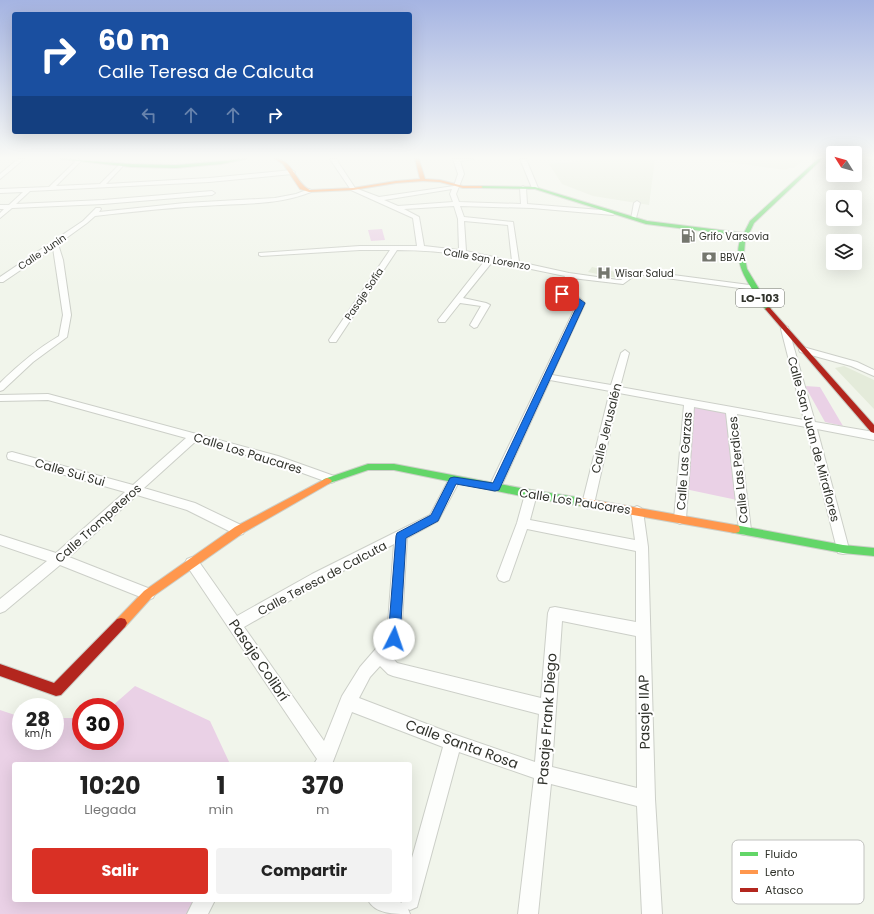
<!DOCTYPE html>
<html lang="es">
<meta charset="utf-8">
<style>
:root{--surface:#fff;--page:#f2f2f2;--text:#222;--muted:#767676;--accent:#d93025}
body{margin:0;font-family:Poppins,sans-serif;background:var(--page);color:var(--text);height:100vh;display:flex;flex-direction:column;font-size:15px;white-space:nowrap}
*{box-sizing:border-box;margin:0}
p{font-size:13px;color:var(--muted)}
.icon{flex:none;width:22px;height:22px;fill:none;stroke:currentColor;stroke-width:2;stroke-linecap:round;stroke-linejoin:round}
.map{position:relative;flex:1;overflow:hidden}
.drawer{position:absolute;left:12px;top:762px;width:400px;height:140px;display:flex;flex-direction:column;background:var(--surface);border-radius:4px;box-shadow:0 4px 16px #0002}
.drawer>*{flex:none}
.banner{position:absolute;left:12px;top:12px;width:400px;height:122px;border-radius:4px;box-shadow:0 4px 16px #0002;background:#1a4fa0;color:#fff;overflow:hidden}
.needle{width:26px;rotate:307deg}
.fabs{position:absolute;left:826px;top:146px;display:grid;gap:8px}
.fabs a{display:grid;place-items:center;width:36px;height:36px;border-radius:4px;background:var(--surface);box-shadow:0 4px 16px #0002;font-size:20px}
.speed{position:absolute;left:12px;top:698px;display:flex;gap:8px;font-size:20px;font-weight:700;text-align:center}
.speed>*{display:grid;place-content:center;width:52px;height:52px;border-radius:50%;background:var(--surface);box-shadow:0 4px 16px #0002;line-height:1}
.speed small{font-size:10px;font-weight:400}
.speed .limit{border:6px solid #d22;background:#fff;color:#111}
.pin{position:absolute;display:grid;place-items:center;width:34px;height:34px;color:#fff;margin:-17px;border-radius:8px;box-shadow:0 2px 6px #0006}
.me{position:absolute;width:44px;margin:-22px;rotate:4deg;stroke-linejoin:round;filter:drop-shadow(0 0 3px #0008)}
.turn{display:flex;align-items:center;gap:14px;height:84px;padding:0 20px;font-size:18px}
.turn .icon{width:52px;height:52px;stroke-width:2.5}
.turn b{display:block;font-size:28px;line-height:34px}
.lanes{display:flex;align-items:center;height:38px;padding:0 20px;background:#0003;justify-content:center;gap:20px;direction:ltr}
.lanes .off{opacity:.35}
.eta{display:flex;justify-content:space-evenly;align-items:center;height:68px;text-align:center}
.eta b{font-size:24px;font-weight:700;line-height:28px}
.primary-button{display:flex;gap:8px;margin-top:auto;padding:8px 20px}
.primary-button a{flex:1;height:46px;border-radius:4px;background:var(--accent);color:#fff;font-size:16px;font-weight:700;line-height:46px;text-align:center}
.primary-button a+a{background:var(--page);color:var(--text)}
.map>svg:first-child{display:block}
.built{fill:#e4ebda}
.green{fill:#ead1e6}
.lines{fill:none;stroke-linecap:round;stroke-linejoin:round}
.street-casing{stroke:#cccfc8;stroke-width:2}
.fast-casing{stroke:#cccfc8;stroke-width:2}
.slow-casing{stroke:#cccfc8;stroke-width:2}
.jam-casing{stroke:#cccfc8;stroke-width:2}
.street{fill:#fdfefc;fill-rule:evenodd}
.fast{fill:#63d668;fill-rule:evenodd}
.slow{fill:#ff974d;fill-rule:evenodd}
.jam{fill:#b3261e;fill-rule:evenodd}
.route{fill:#1a73e8;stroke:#114b97}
.labels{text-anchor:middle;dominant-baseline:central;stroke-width:4;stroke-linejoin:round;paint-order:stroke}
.far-poi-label{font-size:10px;fill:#30322b;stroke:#fff;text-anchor:start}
.far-street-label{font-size:10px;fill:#30322b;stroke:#fff}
.shield{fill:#fff;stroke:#6e706b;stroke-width:1}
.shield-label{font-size:11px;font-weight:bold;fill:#30322b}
.street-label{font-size:12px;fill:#30322b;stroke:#fff}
.near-street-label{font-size:14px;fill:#30322b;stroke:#fff}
.key{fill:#fff;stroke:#c1c2bf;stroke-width:1}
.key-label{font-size:11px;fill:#30322b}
</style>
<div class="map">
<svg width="874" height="914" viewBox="0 0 874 914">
<rect width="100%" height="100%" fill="#f1f5eb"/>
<!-- built -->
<path class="built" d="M 597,159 L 655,159 L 649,205 L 593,196 L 562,184 L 549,164 Z
M 705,159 L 805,159 L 794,168 L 789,168 L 786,170 Z
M 592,267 L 621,273 L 616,278 L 588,272 Z
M 844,366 L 874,380 L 874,409 L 835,368 Z"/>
<!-- green -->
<path class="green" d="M 382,229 L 385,240 L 371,241 L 368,230 Z
M 805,386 L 820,387 L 843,426 L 825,422 Z
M 691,405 L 732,413 L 737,500 L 685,489 Z
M 135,686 L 210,721 L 230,764 L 14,764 L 14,900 L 207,900 L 199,914 L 0,914 L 0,710 L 21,717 L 21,741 L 55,741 L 55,718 L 81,718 L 81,741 L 115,741 L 115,707 L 111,707 Z"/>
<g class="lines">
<defs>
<path id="street" d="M 18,159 L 24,159 L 0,179 L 0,174 Z
M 78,159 L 81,161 L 56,186 L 100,184 L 120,164 L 122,165 L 122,167 L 106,184 L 209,178 L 292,170 L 295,172 L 292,174 L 209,182 L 30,191 L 16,204 L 103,200 L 212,191 L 215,193 L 212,195 L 103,204 L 12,208 L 0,218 L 0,213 L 4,209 L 0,209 L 0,205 L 9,205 L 23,192 L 0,193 L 0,189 L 49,187 Z
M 330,159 L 336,159 L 355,188 L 379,197 L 454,186 L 458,174 L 453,159 L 473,159 L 460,161 L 464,174 L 456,194 L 459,202 L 521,204 L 520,188 L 523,186 L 526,188 L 527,204 L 613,211 L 616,213 L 613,215 L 532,208 L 460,206 L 464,217 L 513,222 L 519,262 L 569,273 L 618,280 L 621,280 L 635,270 L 757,286 L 758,288 L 754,290 L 637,274 L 623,284 L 572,278 L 565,292 L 575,294 L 585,303 L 552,375 L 611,385 L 621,353 L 625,350 L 629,353 L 620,387 L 804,420 L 781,329 L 785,326 L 788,327 L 815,422 L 874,432 L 874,440 L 817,429 L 849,549 L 848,553 L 843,554 L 838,553 L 837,549 L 806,427 L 737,414 L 751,530 L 749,534 L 745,535 L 741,534 L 739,530 L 726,413 L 694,407 L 686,519 L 684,522 L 680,524 L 676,522 L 674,519 L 684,405 L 619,393 L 594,504 L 592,507 L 588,509 L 584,507 L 582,504 L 610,391 L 550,380 L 501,487 L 499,490 L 495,491 L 491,490 L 489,487 L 577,304 L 569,298 L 557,293 L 565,276 L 493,261 L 463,298 L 486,303 L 490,305 L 477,327 L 474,328 L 470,325 L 481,306 L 460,303 L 445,322 L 439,322 L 438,320 L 486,259 C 457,253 427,250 397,250 L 336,342 L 330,342 L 329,340 L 390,250 L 360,250 L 261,256 L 259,255 L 259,253 L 360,246 L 417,246 L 413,218 L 351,190 ZM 452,189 L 450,194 L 453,202 L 398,206 L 384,200 ZM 454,206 L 458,219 L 459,250 L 424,246 L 419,217 L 404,209 ZM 464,221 L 508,225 L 512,261 L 466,251 Z
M 520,159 L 526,159 L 538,188 L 537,189 L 532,188 Z
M 309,189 L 311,190 L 311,192 C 276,206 239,203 202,206 C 166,208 130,212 95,216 L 87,223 L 58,244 L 63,260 L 71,315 L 67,337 L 33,362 L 3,390 L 0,391 L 0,383 C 18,365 37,349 59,336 L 63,315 L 53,248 L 3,282 L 0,282 L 0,277 L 83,221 L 96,208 L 100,208 L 101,209 L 99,212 L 185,203 L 275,198 L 296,194 Z
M 637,201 L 640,203 L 636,218 L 631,219 L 634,203 Z
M 803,347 L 857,362 L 874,370 L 874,376 L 851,366 L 800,352 L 799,350 Z
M 48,394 L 278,456 L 334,476 L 336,479 L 334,482 L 330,483 L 275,463 L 196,441 L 144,488 L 195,503 L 243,526 L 245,530 L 243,534 L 239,535 L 235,534 L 187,510 L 137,495 L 69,557 L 153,590 L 155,594 L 153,598 L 148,600 L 60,565 L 5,611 L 0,613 L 0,599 L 47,561 L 0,545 L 0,535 L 56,553 L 125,492 L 8,459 L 7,456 L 8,453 L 12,452 L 133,485 L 186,438 L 48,400 L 0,401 L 0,395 Z
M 454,476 L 458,477 L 460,480 L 438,521 L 407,538 L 401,639 L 390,655 L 397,663 L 541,698 L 548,613 L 550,608 L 555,607 L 636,622 L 636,551 L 527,529 L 509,580 L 504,582 L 499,580 L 497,576 L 517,523 L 525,494 L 527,491 L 531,490 L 535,491 L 537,494 L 530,520 L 635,540 L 631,511 L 633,508 L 637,506 L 641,508 L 643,511 L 648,547 L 655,799 L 662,914 L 642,914 L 637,806 L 551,784 L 538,914 L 518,914 L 534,778 L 459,752 L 417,907 L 410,910 L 408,909 L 410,914 C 394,914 375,914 368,900 L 396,900 L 402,903 L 400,900 L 410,900 L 410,865 L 443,747 L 352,712 L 332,764 L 314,764 L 317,759 L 185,563 L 187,559 L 192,557 L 197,559 L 237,616 L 312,574 L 430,515 L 450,477 ZM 394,544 L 387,636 L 360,667 L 342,696 L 324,741 L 244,627 L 322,582 ZM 562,621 L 636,636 L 637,788 L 552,767 ZM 380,666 L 388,674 L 393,676 L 539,714 L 535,762 L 453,734 L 359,698 L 370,677 Z
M 194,900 L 215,900 L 208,914 L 187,914 Z"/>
<path id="fast" d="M 61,159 L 131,164 L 176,165 L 246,159 L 221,164 L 176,168 L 131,167 Z
M 818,159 L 822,159 L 754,223 L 745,242 L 744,253 L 747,269 L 771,309 L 768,311 L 765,309 C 752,288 729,262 742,236 L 646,224 L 535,189 L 481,188 L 479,187 L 481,186 L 535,187 L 647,221 L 744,233 L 750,221 Z
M 368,464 L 394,464 L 531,490 L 582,498 L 585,499 L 587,502 L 585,505 L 582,506 L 531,498 L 394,470 L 368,470 L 327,484 L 324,483 L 322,481 L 324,479 Z
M 735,525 L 843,545 L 874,548 L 874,556 L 843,553 L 735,533 L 731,532 L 730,529 L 731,526 Z"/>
<path id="slow" d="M 275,159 C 293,159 295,183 310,190 L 353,188 L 396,181 L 420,179 L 415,159 L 419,159 L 425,179 L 440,180 L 463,186 L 481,186 L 483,187 L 481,188 L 463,188 L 440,182 L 423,181 L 396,183 L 353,190 L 309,192 L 300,189 L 283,164 Z
M 327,478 L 330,479 L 332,481 L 330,483 L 243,533 L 152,597 L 125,627 L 121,628 L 117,627 L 115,623 L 117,619 L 144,591 L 235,527 Z
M 582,498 L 735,525 L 739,526 L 740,529 L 739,532 L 735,533 L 582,506 L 579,505 L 577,502 L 579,499 Z"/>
<path id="jam" d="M 768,307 L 770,308 L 874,425 L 874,433 L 871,432 L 766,310 L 765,309 Z
M 121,618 L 125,619 L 127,623 L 125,627 L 61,695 L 56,696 L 0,676 L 0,664 L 54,683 L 117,619 Z"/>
</defs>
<!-- street casing -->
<use href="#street" class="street-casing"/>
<!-- fast casing -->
<use href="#fast" class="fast-casing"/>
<!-- slow casing -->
<use href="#slow" class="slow-casing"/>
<!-- jam casing -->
<use href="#jam" class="jam-casing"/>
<!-- street -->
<use href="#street" class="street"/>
<!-- fast -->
<use href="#fast" class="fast"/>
<!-- slow -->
<use href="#slow" class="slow"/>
<!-- jam -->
<use href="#jam" class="jam"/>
</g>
<!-- sky -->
<linearGradient id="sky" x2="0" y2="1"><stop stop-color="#a5b4e2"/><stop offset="0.55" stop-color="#f9faf6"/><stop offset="1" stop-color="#f9faf6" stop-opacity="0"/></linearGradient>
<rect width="874" height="287" fill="url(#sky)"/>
<!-- route -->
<path class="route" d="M 562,292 L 574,295 L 585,303 L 499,490 L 495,491 L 456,484 L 438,521 L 406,538 L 400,639 L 399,643 L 394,645 L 390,643 L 388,639 L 396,536 L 397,533 L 431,515 L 450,478 L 454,477 L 493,483 L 578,304 L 570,298 L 560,295 L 559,294 Z"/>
<!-- icons -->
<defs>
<symbol id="fuel-bare" viewBox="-9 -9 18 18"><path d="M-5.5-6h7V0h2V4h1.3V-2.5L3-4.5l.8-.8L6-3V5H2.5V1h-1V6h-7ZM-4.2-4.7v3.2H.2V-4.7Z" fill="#74766e" stroke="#fff" stroke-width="2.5" paint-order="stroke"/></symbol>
<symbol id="bank-bare" viewBox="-9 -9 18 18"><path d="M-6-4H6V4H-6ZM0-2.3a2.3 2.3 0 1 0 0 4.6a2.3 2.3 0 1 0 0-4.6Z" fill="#74766e" stroke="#fff" stroke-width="2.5" paint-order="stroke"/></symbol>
<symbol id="hospital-bare" viewBox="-9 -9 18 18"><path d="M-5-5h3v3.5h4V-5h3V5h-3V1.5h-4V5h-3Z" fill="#74766e" stroke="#fff" stroke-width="2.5" paint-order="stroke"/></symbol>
</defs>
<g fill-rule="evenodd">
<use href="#fuel-bare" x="678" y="226" width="20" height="20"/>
<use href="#bank-bare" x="699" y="247" width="20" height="20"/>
<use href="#hospital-bare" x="594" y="263" width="20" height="20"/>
</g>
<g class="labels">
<!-- far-poi labels -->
<g class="far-poi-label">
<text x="699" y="236">Grifo Varsovia</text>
<text x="720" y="257">BBVA</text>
<text x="615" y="273">Wisar Salud</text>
</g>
<!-- far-street labels -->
<g class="far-street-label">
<text transform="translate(42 252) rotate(-34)">Calle Junin</text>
<text transform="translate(487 259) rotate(10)">Calle San Lorenzo</text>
<text transform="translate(364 294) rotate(-56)">Pasaje Sofía</text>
</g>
<!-- shield labels -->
<rect class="shield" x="736" y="289" width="48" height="18" rx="3"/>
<g class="shield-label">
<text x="760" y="298">LO-103</text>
</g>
<!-- street labels -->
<g class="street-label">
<text transform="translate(606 428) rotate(-76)">Calle Jerusalén</text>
<text transform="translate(814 439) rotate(75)">Calle San Juan de Miraflores</text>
<text transform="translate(248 453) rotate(17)">Calle Los Paucares</text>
<text transform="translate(684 461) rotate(-86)">Calle Las Garzas</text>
<text transform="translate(738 470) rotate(-96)">Calle Las Perdices</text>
<text transform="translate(70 472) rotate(16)">Calle Sui Sui</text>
<text transform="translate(575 501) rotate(9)">Calle Los Paucares</text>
<text transform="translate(98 523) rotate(-42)">Calle Trompeteros</text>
<text transform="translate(322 578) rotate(-28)">Calle Teresa de Calcuta</text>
</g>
<!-- near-street labels -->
<g class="near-street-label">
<text transform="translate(259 660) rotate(56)">Pasaje Colibrí</text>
<text transform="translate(644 712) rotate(-91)">Pasaje IIAP</text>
<text transform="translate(547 719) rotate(-86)">Pasaje Frank Diego</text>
<text transform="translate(462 744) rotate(20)">Calle Santa Rosa</text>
</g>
</g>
<!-- legend -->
<rect x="732" y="840" width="132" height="64" rx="6" class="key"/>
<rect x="740" y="852" width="18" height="4" fill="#63d668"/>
<rect x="740" y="870" width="18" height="4" fill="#ff974d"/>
<rect x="740" y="888" width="18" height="4" fill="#b3261e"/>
<g class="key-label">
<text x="765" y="858">Fluido</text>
<text x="765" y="876">Lento</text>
<text x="765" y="894">Atasco</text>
</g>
</svg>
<div class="fabs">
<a><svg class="needle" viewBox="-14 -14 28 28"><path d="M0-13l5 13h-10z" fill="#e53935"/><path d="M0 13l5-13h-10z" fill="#767676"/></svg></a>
<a><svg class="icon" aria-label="search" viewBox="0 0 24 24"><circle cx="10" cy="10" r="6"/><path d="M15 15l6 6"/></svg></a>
<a><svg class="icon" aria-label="layers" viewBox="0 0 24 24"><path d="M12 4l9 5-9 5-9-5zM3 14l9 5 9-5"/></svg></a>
</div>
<div class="speed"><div>28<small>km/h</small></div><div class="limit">30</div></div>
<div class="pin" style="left:562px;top:294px;background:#d93025"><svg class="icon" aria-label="arrive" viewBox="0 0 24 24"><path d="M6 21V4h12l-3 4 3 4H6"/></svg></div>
<svg class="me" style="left:394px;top:639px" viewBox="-20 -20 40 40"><circle r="19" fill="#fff"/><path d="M0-13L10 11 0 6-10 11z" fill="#1a73e8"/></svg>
<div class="banner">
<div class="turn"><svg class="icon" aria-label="right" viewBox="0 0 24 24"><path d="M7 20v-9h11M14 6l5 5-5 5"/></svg><div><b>60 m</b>Calle Teresa de Calcuta</div></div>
<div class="lanes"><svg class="icon off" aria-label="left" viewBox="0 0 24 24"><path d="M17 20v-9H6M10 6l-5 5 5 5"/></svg><svg class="icon off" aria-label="ahead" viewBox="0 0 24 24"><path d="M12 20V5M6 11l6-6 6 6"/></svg><svg class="icon off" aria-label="ahead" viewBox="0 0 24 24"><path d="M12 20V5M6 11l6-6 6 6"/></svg><svg class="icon" aria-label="right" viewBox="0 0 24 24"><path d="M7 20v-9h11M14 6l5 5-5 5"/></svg></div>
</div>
<section class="drawer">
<div class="eta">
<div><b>10:20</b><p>Llegada</p></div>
<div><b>1</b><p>min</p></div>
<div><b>370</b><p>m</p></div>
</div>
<div class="primary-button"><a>Salir</a><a>Compartir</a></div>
</section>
</div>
